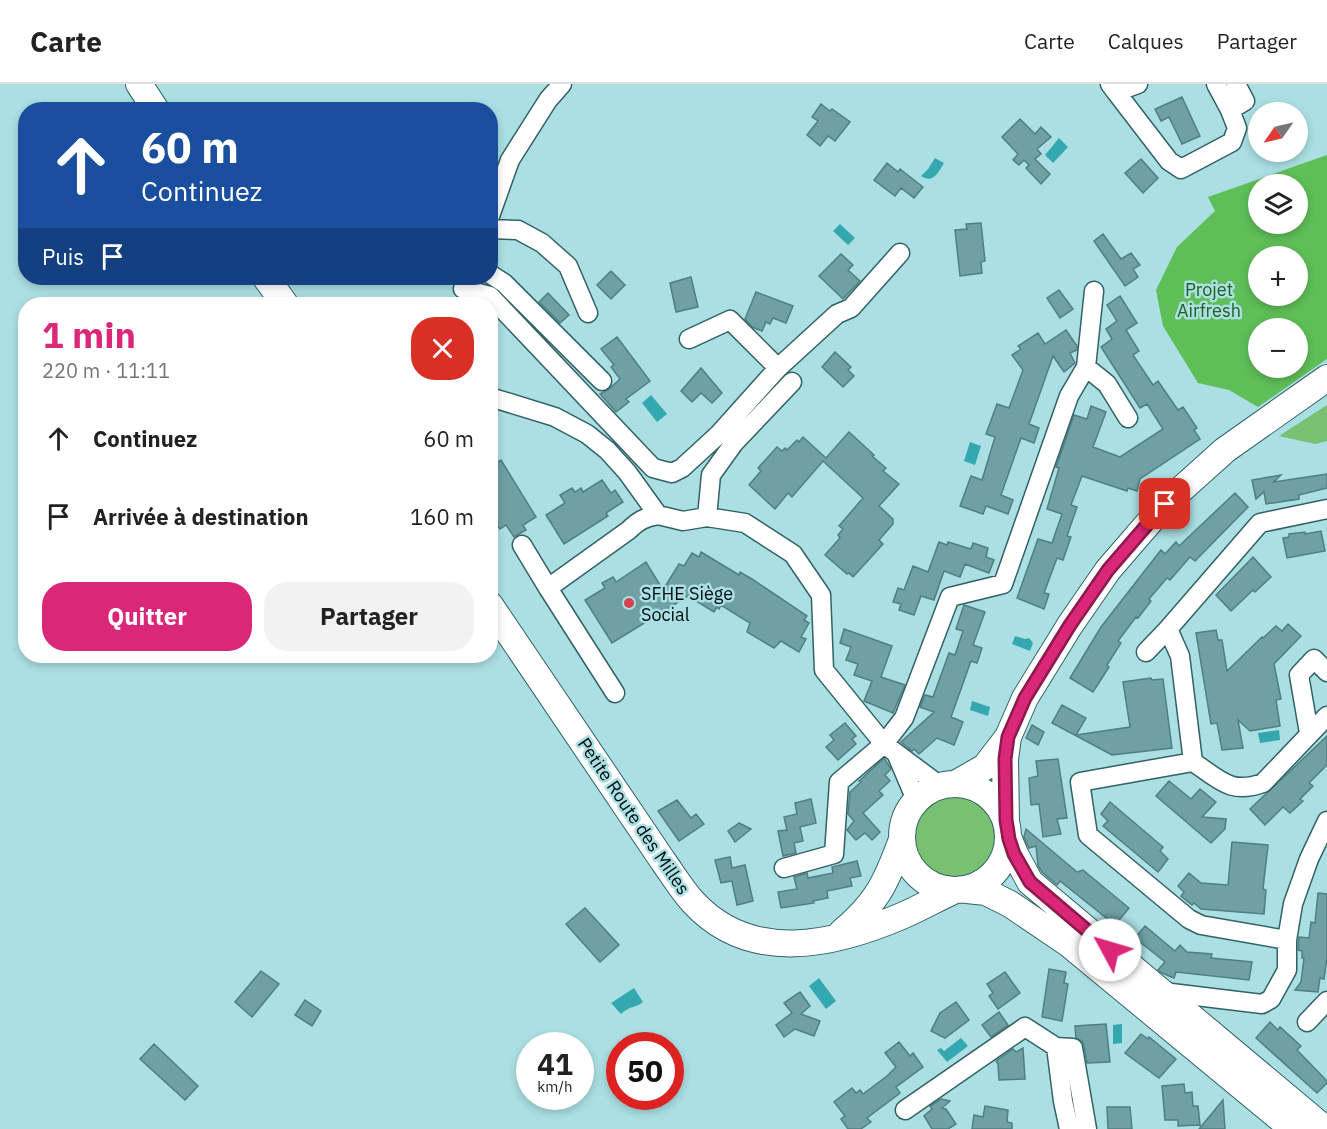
<!DOCTYPE html>
<html lang="fr">
<meta charset="utf-8">
<style>
:root{--surface:#fff;--page:#f2f2f2;--text:#222;--muted:#767676;--line:#e0e0e0;--accent:#db2777}
body{margin:0;font-family:"IBM Plex Sans",sans-serif;background:var(--page);color:var(--text);height:100vh;display:flex;flex-direction:column;font-size:22px;white-space:nowrap}
*{box-sizing:border-box;margin:0}
p{font-size:20px;color:var(--muted)}
.icon{flex:none;width:33px;height:33px;fill:none;stroke:currentColor;stroke-width:2;stroke-linecap:round;stroke-linejoin:round}
.map{position:relative;flex:1;overflow:hidden}
.details{position:absolute;left:18px;top:213px;width:480px;height:366px;display:flex;flex-direction:column;background:var(--surface);border-radius:24px;box-shadow:0 3px 9px #0003}
.details>*{flex:none}
.top-card{position:absolute;left:18px;top:18px;width:480px;height:183px;border-radius:24px;box-shadow:0 3px 9px #0003;background:#1a4fa0;color:#fff;overflow:hidden}
.needle{width:39px;rotate:236deg}
.controls{position:absolute;left:1248px;top:18px;display:grid;gap:12px}
.controls a{display:grid;place-items:center;width:60px;height:60px;border-radius:50%;background:var(--surface);box-shadow:0 3px 9px #0003;font-size:30px}
.speed{position:absolute;left:516px;top:948px;display:flex;gap:12px;font-size:30px;font-weight:700;text-align:center}
.speed>*{display:grid;place-content:center;width:78px;height:78px;border-radius:50%;background:var(--surface);box-shadow:0 3px 9px #0003;line-height:1}
.speed small{font-size:15px;font-weight:400}
.speed .limit{border:9px solid #d22;background:#fff;color:#111}
.pin{position:absolute;display:grid;place-items:center;width:51px;height:51px;color:#fff;margin:-26px;border-radius:12px;box-shadow:0 3px 9px #0006}
.me{position:absolute;width:66px;margin:-33px;rotate:309deg;stroke-linejoin:round;filter:drop-shadow(0 0 4px #0008)}
.turn{display:flex;align-items:center;gap:21px;height:126px;padding:0 24px;font-size:27px}
.turn .icon{width:78px;height:78px;stroke-width:2.5}
.turn b{display:block;font-size:42px;line-height:51px}
.then{display:flex;align-items:center;height:57px;padding:0 24px;background:#0003;gap:12px;font-size:22px}
.round{display:grid;place-items:center;flex:none;width:63px;height:63px;border-radius:24px;background:var(--page)}
.summary{display:flex;align-items:center;justify-content:space-between;height:102px;padding:0 24px}
h1{font-size:36px;font-weight:800;line-height:45px;color:var(--accent)}
.button{display:flex;gap:12px;margin-top:auto;padding:12px 24px}
.button a{flex:1;height:69px;border-radius:24px;background:var(--accent);color:#fff;font-size:24px;font-weight:800;line-height:69px;text-align:center}
.button a+a{background:var(--page);color:var(--text)}
ul{padding:0;list-style:none}
li{display:flex;align-items:center;gap:18px;height:78px;padding:0 24px}
li div{flex:1}
li b{display:block;font-size:22px}
li em{font-style:normal}
header{display:flex;align-items:center;gap:36px;box-sizing:border-box;height:84px;padding:0 30px;background:var(--surface);border-bottom:2px solid var(--line)}
header strong{font-size:28px}
nav{display:flex;gap:33px;margin-inline-start:auto;font-size:21px}
.map>svg:first-child{display:block}
.green{fill:#78c172}
.forest{fill:#5ebe57;fill-rule:evenodd}
.water{fill:#33a8b1}
.building{fill:#6ea0a4;stroke:#4e7f83;stroke-width:1.5}
.lines{fill:none;stroke-linecap:round;stroke-linejoin:round}
.street-casing{stroke:#316266;stroke-width:21}
.secondary-casing{stroke:#316266;stroke-width:28}
.street{stroke:#fff;stroke-width:18}
.secondary{stroke:#fff;stroke-width:26}
.route-casing{stroke:#8e194d;stroke-width:15}
.route{stroke:#db2777;stroke-width:10}
.poi-dot{fill:#d24349;stroke:#abdfe3;stroke-width:2}
.labels{text-anchor:middle;dominant-baseline:central;stroke-width:5;stroke-linejoin:round;paint-order:stroke}
.park-label{font-size:18px;fill:#20601c;stroke:#abdfe3}
.poi-label{font-size:18px;fill:#000f10;stroke:#abdfe3;text-anchor:start}
.street-label{font-size:18px;fill:#000f10;stroke:#abdfe3}
</style>
<header>
<strong>Carte</strong>
<nav><a>Carte</a><a>Calques</a><a>Partager</a></nav>
</header>
<div class="map">
<svg width="1327" height="1045" viewBox="0 0 1327 1045">
<rect width="100%" height="100%" fill="#abdfe3"/>
<!-- green -->
<path class="green" d="M 1327,321 L 1327,357 L 1315,360 L 1279,352 Z
M912 752a42 42 0 1 1 84 0a42 42 0 1 1-84 0Z"/>
<!-- forest -->
<path class="forest" d="M 1327,71 L 1327,275 L 1258,323 L 1229,306 L 1198,299 L 1163,242 L 1156,206 L 1177,163 L 1215,127 L 1208,113 ZM 1258,100 L 1298,100 L 1298,140 L 1258,140 ZM 1258,172 L 1298,172 L 1298,212 L 1258,212 ZM 1258,244 L 1298,244 L 1298,284 L 1258,284 Z"/>
<!-- water -->
<path class="water" d="M 1059,54 L 1068,63 L 1053,79 L 1045,71 Z
M 935,74 L 944,79 C 938,89 933,100 921,92 L 928,85 Z
M 840,140 L 855,154 L 848,161 L 833,147 Z
M 651,311 L 667,330 L 657,338 L 642,319 Z
M 970,358 L 981,362 L 975,381 L 964,377 Z
M 1015,552 L 1025,555 L 1029,554 L 1033,559 L 1030,567 L 1012,560 Z
M 972,617 L 990,623 L 988,632 L 970,626 Z
M 1279,646 L 1280,656 L 1260,659 L 1258,649 Z
M 819,894 L 836,917 L 826,925 L 809,902 Z
M 634,904 L 643,918 C 637,924 630,921 621,930 L 611,919 Z
M 1122,940 L 1122,959 L 1113,960 L 1113,941 Z
M 961,954 L 968,962 L 947,978 L 937,966 L 941,964 L 944,967 Z"/>
<!-- building -->
<path class="building" d="M 1182,13 L 1200,52 L 1182,60 L 1169,33 L 1161,37 L 1155,25 Z
M 821,20 L 830,27 L 832,25 L 850,38 L 835,57 L 828,52 L 820,62 L 807,51 L 818,37 L 812,33 Z
M 1020,35 L 1035,50 L 1041,43 L 1051,53 L 1037,65 L 1041,70 L 1035,75 L 1050,90 L 1041,100 L 1026,84 L 1029,81 L 1024,76 L 1019,81 L 1013,76 L 1018,70 L 1002,53 Z
M 1141,75 L 1158,94 L 1143,109 L 1125,89 Z
M 887,79 L 898,88 L 900,85 L 923,103 L 914,114 L 901,104 L 895,112 L 874,96 Z
M 981,139 L 985,177 L 981,178 L 982,189 L 960,192 L 955,146 L 967,145 L 966,140 Z
M 1103,150 L 1121,175 L 1131,169 L 1140,181 L 1133,185 L 1138,193 L 1125,202 L 1094,157 Z
M 841,170 L 853,181 L 848,186 L 860,197 L 843,215 L 819,192 Z
M 611,187 L 625,201 L 611,215 L 597,201 Z
M 691,193 L 698,223 L 676,228 L 670,199 Z
M 1059,206 L 1073,225 L 1060,234 L 1047,214 Z
M 756,208 L 793,222 L 786,239 L 773,234 L 770,240 L 766,238 L 762,247 L 752,243 L 745,235 Z
M 548,209 L 569,231 L 560,239 L 539,218 Z
M 1120,212 L 1137,239 L 1126,246 L 1139,267 L 1133,271 L 1153,301 L 1158,297 L 1178,326 L 1183,323 L 1197,344 L 1194,346 L 1200,355 L 1140,395 L 1137,407 L 1128,404 L 1127,407 L 1082,392 L 1071,421 L 1077,423 L 1067,452 L 1071,453 L 1063,476 L 1057,474 L 1044,509 L 1049,510 L 1044,525 L 1017,514 L 1038,455 L 1052,459 L 1062,430 L 1047,425 L 1059,384 L 1056,383 L 1074,331 L 1087,335 L 1091,322 L 1106,328 L 1093,363 L 1120,373 L 1163,345 L 1147,320 L 1140,324 L 1101,263 L 1112,255 L 1106,245 L 1117,237 L 1107,221 Z
M 1066,246 L 1077,262 L 1077,266 L 1070,269 L 1075,279 L 1064,288 L 1053,272 L 1029,340 L 1039,344 L 1034,359 L 1021,354 L 1001,411 L 1013,416 L 1008,430 L 986,422 L 983,430 L 960,422 L 971,392 L 982,396 L 995,353 L 986,350 L 997,320 L 1009,324 L 1023,286 L 1012,271 L 1021,265 L 1018,262 L 1038,249 L 1045,260 Z
M 617,253 L 650,297 L 626,315 L 629,318 L 616,328 L 600,310 L 609,305 L 620,295 L 611,283 L 614,281 L 601,265 Z
M 835,268 L 851,283 L 848,286 L 854,292 L 843,303 L 822,283 Z
M 701,284 L 722,309 L 712,319 L 701,309 L 692,318 L 681,307 Z
M 849,348 L 874,371 L 872,372 L 886,384 L 883,387 L 899,400 L 879,422 L 893,435 L 893,440 L 879,456 L 883,460 L 853,493 L 849,489 L 847,490 L 825,471 L 840,454 L 838,451 L 843,445 L 839,442 L 863,414 L 823,377 L 792,413 L 788,409 L 775,425 L 749,401 L 761,387 L 758,384 L 777,363 L 782,367 L 785,364 L 787,366 L 797,356 L 799,358 L 803,353 L 826,374 Z
M 501,376 L 536,433 L 523,441 L 526,446 L 514,453 L 506,441 L 500,445 L 490,431 L 490,383 Z
M 1327,390 L 1327,404 L 1299,411 L 1299,415 L 1266,420 L 1264,408 L 1256,415 L 1252,396 L 1281,391 L 1274,398 Z
M 602,396 L 611,409 L 615,406 L 623,418 L 606,429 L 608,432 L 564,460 L 546,431 L 565,419 L 560,411 L 572,404 L 575,408 L 581,404 L 583,408 Z
M 1235,409 L 1248,423 L 1195,477 L 1190,473 L 1170,496 L 1167,494 L 1149,515 L 1151,517 L 1138,534 L 1136,533 L 1118,557 L 1121,559 L 1107,581 L 1109,583 L 1093,608 L 1070,594 L 1101,543 L 1161,466 L 1165,470 L 1176,458 L 1179,462 Z
M 1321,447 L 1325,467 L 1287,474 L 1283,454 L 1289,453 L 1289,450 L 1305,448 L 1305,450 Z
M 939,458 L 947,461 L 948,458 L 971,465 L 973,459 L 988,464 L 986,473 L 994,476 L 989,489 L 965,480 L 960,493 L 944,487 L 934,516 L 921,512 L 914,531 L 899,526 L 901,520 L 893,518 L 898,504 L 904,506 L 913,482 L 928,488 Z
M 701,468 L 739,491 L 740,488 L 752,495 L 807,532 L 804,536 L 809,539 L 801,553 L 806,555 L 799,568 L 781,557 L 774,564 L 747,548 L 750,539 L 721,521 L 719,525 L 717,523 L 714,528 L 688,512 L 612,559 L 585,516 L 605,504 L 602,499 L 613,493 L 616,498 L 646,478 L 663,506 L 679,480 L 684,482 L 692,469 L 699,473 Z
M 1253,473 L 1271,493 L 1255,508 L 1253,506 L 1231,527 L 1216,511 Z
M 964,521 L 985,528 L 973,561 L 982,564 L 977,579 L 971,577 L 951,633 L 963,638 L 954,661 L 937,654 L 919,670 L 914,665 L 912,667 L 901,658 L 934,628 L 920,623 L 925,611 L 933,613 L 949,569 L 955,571 L 963,547 L 956,545 Z
M 1288,540 L 1301,552 L 1274,580 L 1281,615 L 1276,616 L 1280,642 L 1250,647 L 1238,636 L 1243,664 L 1222,666 L 1217,639 L 1211,640 L 1196,549 L 1216,546 L 1218,556 L 1222,556 L 1227,587 L 1262,553 L 1263,554 L 1276,542 L 1282,547 Z
M 844,545 L 892,562 L 881,593 L 905,601 L 893,629 L 864,617 L 872,597 L 854,591 L 858,580 L 846,576 L 851,563 L 840,559 Z
M 1151,594 L 1152,596 L 1163,595 L 1172,664 L 1112,671 L 1052,639 L 1062,621 L 1086,634 L 1076,651 L 1130,643 L 1123,598 Z
M 845,639 L 856,652 L 852,655 L 856,660 L 838,676 L 826,663 L 834,656 L 830,651 Z
M 1032,641 L 1044,648 L 1038,661 L 1026,654 Z
M 1327,652 L 1327,681 L 1309,699 L 1313,702 L 1300,715 L 1303,717 L 1290,729 L 1283,723 L 1265,741 L 1250,725 Z
M 884,674 L 891,685 L 885,691 L 890,697 L 879,707 L 883,711 L 863,729 L 880,748 L 872,756 L 865,749 L 856,756 L 847,746 L 854,737 L 848,730 L 850,708 L 861,698 L 859,697 Z
M 1058,675 L 1067,734 L 1057,735 L 1061,750 L 1043,753 L 1039,720 L 1031,721 L 1029,694 L 1038,692 L 1036,677 Z
M 1169,697 L 1191,715 L 1200,705 L 1216,718 L 1202,733 L 1226,735 L 1225,745 L 1211,759 L 1156,712 Z
M 811,715 L 816,739 L 800,743 L 803,757 L 794,759 L 796,769 L 783,772 L 778,747 L 787,746 L 784,733 L 797,730 L 795,719 Z
M 677,716 L 691,734 L 696,730 L 704,740 L 679,757 L 658,727 Z
M 1110,718 L 1163,763 L 1160,767 L 1168,775 L 1158,788 L 1103,742 L 1108,737 L 1101,730 Z
M 739,739 L 751,745 L 735,758 L 728,747 Z
M 1026,745 L 1077,788 L 1083,786 L 1129,824 L 1115,841 L 1060,797 L 1057,801 L 1042,788 L 1038,782 L 1036,762 L 1029,764 L 1024,753 Z
M 1232,758 L 1268,761 L 1263,805 L 1266,806 L 1264,830 L 1201,825 L 1194,819 L 1192,821 L 1181,812 L 1184,808 L 1178,802 L 1189,789 L 1201,799 L 1228,801 Z
M 730,773 L 732,784 L 745,781 L 753,817 L 737,821 L 732,797 L 721,799 L 715,776 Z
M 857,777 L 861,792 L 850,794 L 852,802 L 827,807 L 828,814 L 813,817 L 814,819 L 781,824 L 778,808 L 797,805 L 794,793 L 807,789 L 808,794 L 833,789 L 832,783 Z
M 1318,809 L 1327,810 L 1327,874 L 1324,895 L 1320,894 L 1318,908 L 1295,906 L 1301,898 L 1304,874 L 1302,874 L 1302,867 L 1298,866 L 1299,853 L 1309,854 L 1311,838 L 1315,839 Z
M 585,824 L 619,861 L 600,878 L 566,840 Z
M 1145,842 L 1175,867 L 1180,861 L 1187,868 L 1212,870 L 1211,874 L 1252,878 L 1249,896 L 1176,888 L 1174,894 L 1162,889 L 1158,886 L 1165,878 L 1135,854 Z
M 1049,885 L 1066,888 L 1064,899 L 1068,900 L 1062,937 L 1042,933 Z
M 261,887 L 279,900 L 252,933 L 235,918 Z
M 1005,888 L 1020,909 L 998,925 L 989,912 L 993,909 L 987,900 Z
M 800,908 L 810,922 L 801,930 L 820,937 L 814,952 L 795,945 L 784,953 L 776,941 L 792,929 L 784,919 Z
M 305,916 L 321,927 L 312,942 L 295,931 Z
M 956,918 L 969,936 L 945,954 L 931,947 L 940,929 Z
M 999,928 L 1008,941 L 991,953 L 982,941 Z
M 1270,938 L 1278,946 L 1280,943 L 1301,962 L 1297,966 L 1327,997 L 1327,999 L 1317,1009 L 1256,954 Z
M 1106,940 L 1110,978 L 1087,979 L 1084,962 L 1082,957 L 1076,954 L 1075,942 Z
M 1141,950 L 1148,955 L 1149,953 L 1176,975 L 1159,994 L 1125,969 Z
M 899,958 L 910,972 L 913,969 L 923,983 L 896,1003 L 900,1009 L 867,1034 L 871,1038 L 861,1045 L 848,1045 L 841,1035 L 845,1032 L 834,1018 L 852,1004 L 856,1009 L 860,1006 L 863,1010 L 887,992 L 896,983 L 885,969 Z
M 154,960 L 198,1002 L 185,1016 L 140,975 Z
M 1023,964 L 1025,995 L 999,996 L 998,980 L 996,977 L 1013,965 L 1016,968 Z
M 1184,1000 L 1185,1009 L 1192,1008 L 1193,1022 L 1198,1022 L 1200,1041 L 1178,1042 L 1178,1036 L 1165,1036 L 1162,1002 Z
M 941,1015 L 950,1017 L 942,1024 L 946,1025 L 956,1040 L 948,1045 L 932,1045 L 924,1032 L 932,1025 L 930,1022 Z
M 1223,1016 L 1225,1045 L 1199,1045 Z
M 985,1022 L 1008,1026 L 1007,1038 L 1012,1039 L 1012,1045 L 972,1045 L 974,1031 L 983,1033 Z
M 1107,1023 L 1130,1023 L 1132,1045 L 1108,1045 Z"/>
<g class="lines">
<defs>
<path id="street" d="M 1110,0 L 1116,8 L 1138,0
M 1216,0 L 1230,26 L 1245,17 L 1236,0
M 1116,8 L 1169,77 L 1181,85 L 1232,58 L 1237,44 L 1230,26
M 490,132 L 510,76 L 548,16 L 562,0
M 490,145 L 518,146 L 542,159 L 568,182 L 588,229
M 490,190 L 504,199 L 602,297
M 463,205 L 490,212 L 653,384 L 672,389 L 682,384 L 718,351 L 778,284 L 837,230 L 851,224 L 900,169
M 689,255 L 730,236 L 778,284
M 1086,283 L 1107,300 L 1128,334
M 490,313 L 555,333 L 587,350 L 607,366 L 627,388 L 658,431 L 683,437 L 707,433 L 745,439 L 793,470 L 821,511 L 824,586 L 884,660 L 896,669
M 707,433 L 711,391 L 734,359 L 792,298
M 522,461 L 548,504
M 1146,568 L 1168,545
M 615,609 L 548,504 L 629,446 C 638,437 645,433 658,431
M 1309,649 L 1299,591 L 1314,575 L 1327,588
M 1193,678 C 1219,695 1230,711 1263,699 L 1327,632
M 916,716 L 896,669 L 939,701
M 784,784 L 834,770 L 839,698 L 884,660 L 904,634 L 950,513 L 1003,500 L 1069,312 L 1086,283 L 1094,207
M 1287,856 L 1201,841 L 1189,835 L 1088,751 L 1080,698 L 1193,678 L 1180,572 L 1168,545 L 1260,439 L 1327,425
M 1163,908 L 1262,920 L 1271,915 L 1287,886 L 1287,856 L 1293,820 L 1309,775 L 1327,737
M 1307,938 L 1327,917
M 905,1026 L 1025,943 L 1056,963
M 1069,1045 L 1063,1017 L 1056,963 L 1073,964 L 1087,1045"/>
<path id="secondary" d="M 139,0 L 156,26
M 266,194 L 285,220
M 490,521 L 663,777 C 673,791 682,806 693,818 C 751,881 835,861 904,831 C 920,824 936,815 953,807
M 957,699 L 985,683 L 1008,653 L 1025,614 L 1070,541 L 1108,486 L 1165,420 L 1225,366 L 1327,294
M902 753a53 53 0 1 1 106 0a53 53 0 1 1-106 0Z
M 1006,736 L 1005,675 L 1008,653
M 1009,755 L 1015,770 L 1030,798 L 1325,1045
M 967,806 L 986,808 L 1010,820 L 1069,860 L 1293,1045
M 842,848 C 876,820 886,799 901,758"/>
</defs>
<!-- street casing -->
<use href="#street" class="street-casing"/>
<!-- secondary casing -->
<use href="#secondary" class="secondary-casing"/>
<!-- street -->
<use href="#street" class="street"/>
<!-- secondary -->
<use href="#secondary" class="secondary"/>
</g>
<g class="lines">
<defs>
<path id="route" d="M 1110,866 L 1030,798 L 1014,770 L 1009,755 L 1006,736 L 1005,675 L 1008,653 L 1025,614 L 1070,541 L 1108,486 L 1165,420"/>
</defs>
<!-- route casing -->
<use href="#route" class="route-casing"/>
<!-- route -->
<use href="#route" class="route"/>
</g>
<!-- markers -->
<circle class="poi-dot" cx="629" cy="519" r="6"/>
<g class="labels">
<!-- park labels -->
<g class="park-label">
<text x="1209" y="205">Projet<tspan x="1209" dy="21">Airfresh</tspan></text>
</g>
<!-- poi labels -->
<g class="poi-label">
<text x="641" y="509">SFHE Siège<tspan x="641" dy="21">Social</tspan></text>
</g>
<!-- street labels -->
<g class="street-label">
<text transform="translate(634 732) rotate(56)">Petite Route des Milles</text>
</g>
</g>
</svg>
<div class="controls">
<a><svg class="needle" viewBox="-14 -14 28 28"><path d="M0-13l5 13h-10z" fill="#e53935"/><path d="M0 13l5-13h-10z" fill="#767676"/></svg></a>
<a><svg class="icon" aria-label="layers" viewBox="0 0 24 24"><path d="M12 4l9 5-9 5-9-5zM3 14l9 5 9-5"/></svg></a>
<a>+</a>
<a>−</a>
</div>
<div class="speed"><div>41<small>km/h</small></div><div class="limit">50</div></div>
<div class="pin" style="left:1165px;top:420px;background:#d93025"><svg class="icon" aria-label="arrive" viewBox="0 0 24 24"><path d="M6 21V4h12l-3 4 3 4H6"/></svg></div>
<svg class="me" style="left:1110px;top:866px" viewBox="-20 -20 40 40"><circle r="19" fill="#fff"/><path d="M0-13L10 11 0 6-10 11z" fill="#db2777"/></svg>
<div class="top-card">
<div class="turn"><svg class="icon" aria-label="ahead" viewBox="0 0 24 24"><path d="M12 20V5M6 11l6-6 6 6"/></svg><div><b>60 m</b>Continuez</div></div>
<div class="then">Puis<svg class="icon" aria-label="arrive" viewBox="0 0 24 24"><path d="M6 21V4h12l-3 4 3 4H6"/></svg></div>
</div>
<section class="details">
<div class="summary"><div><h1>1 min</h1><p>220 m · 11:11</p></div><a class="round" style="background:#d93025;color:#fff"><svg class="icon" aria-label="close" viewBox="0 0 24 24"><path d="M6 6l12 12M18 6L6 18"/></svg></a></div>
<ul>
<li><svg class="icon" aria-label="ahead" viewBox="0 0 24 24"><path d="M12 20V5M6 11l6-6 6 6"/></svg><div><b>Continuez</b></div><em>60 m</em></li>
<li><svg class="icon" aria-label="arrive" viewBox="0 0 24 24"><path d="M6 21V4h12l-3 4 3 4H6"/></svg><div><b>Arrivée à destination</b></div><em>160 m</em></li>
</ul>
<div class="button"><a>Quitter</a><a>Partager</a></div>
</section>
</div>
